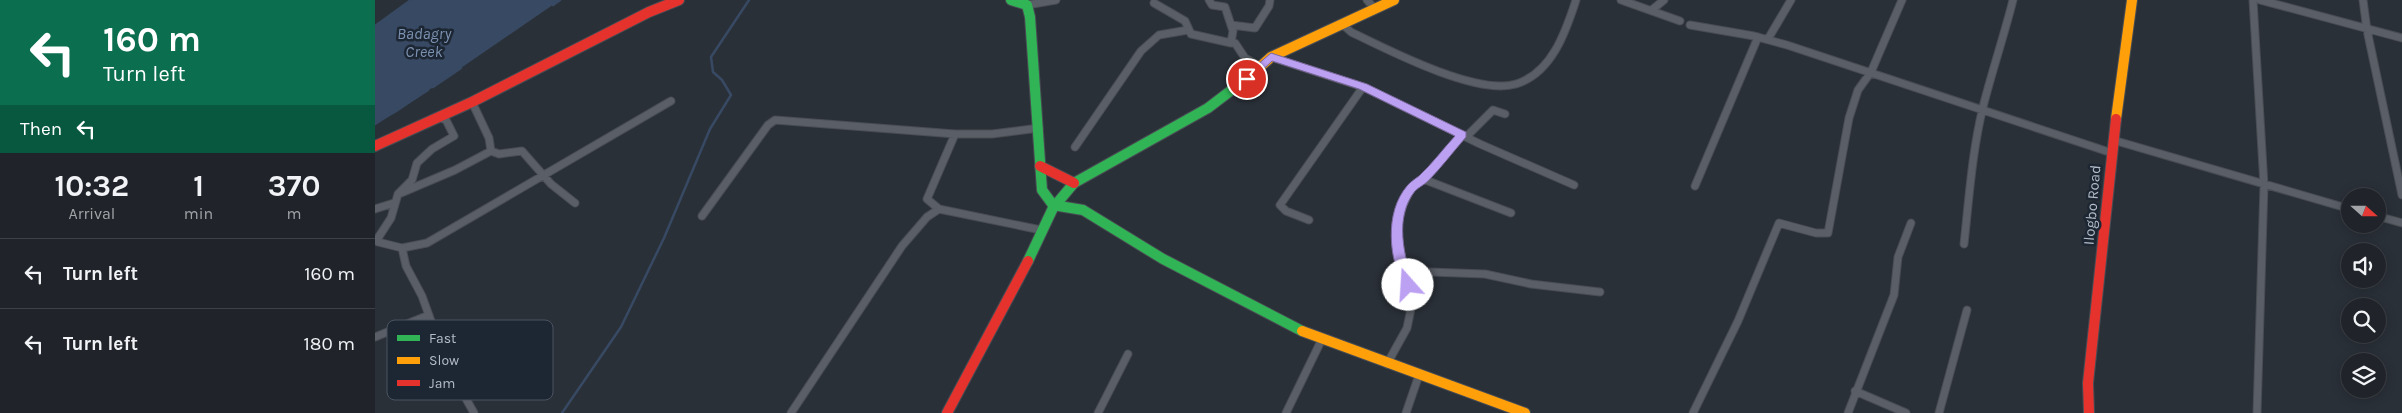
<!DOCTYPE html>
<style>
:root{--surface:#20242a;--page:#2d3036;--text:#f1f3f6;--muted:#a2a4a8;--line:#3d4147}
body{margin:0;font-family:Karla,sans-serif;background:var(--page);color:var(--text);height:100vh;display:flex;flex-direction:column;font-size:19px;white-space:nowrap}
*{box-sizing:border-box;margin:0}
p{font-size:16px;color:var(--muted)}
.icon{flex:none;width:28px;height:28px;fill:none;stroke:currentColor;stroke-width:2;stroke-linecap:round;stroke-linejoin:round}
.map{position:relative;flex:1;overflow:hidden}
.sheet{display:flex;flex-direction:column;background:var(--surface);width:375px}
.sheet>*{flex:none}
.hud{background:#0b6e4f;color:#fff;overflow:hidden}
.needle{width:32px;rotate:111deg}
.controls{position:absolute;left:1966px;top:188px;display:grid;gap:10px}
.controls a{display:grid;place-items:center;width:45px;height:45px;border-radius:50%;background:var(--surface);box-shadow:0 2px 12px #0003,0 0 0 1px var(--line);font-size:25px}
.pin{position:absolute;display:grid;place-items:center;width:42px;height:42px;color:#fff;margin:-21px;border:2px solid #fff;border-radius:50%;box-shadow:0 1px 5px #0007}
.me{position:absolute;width:55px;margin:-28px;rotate:341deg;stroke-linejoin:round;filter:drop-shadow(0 0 4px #0008)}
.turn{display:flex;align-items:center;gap:18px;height:105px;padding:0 20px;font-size:22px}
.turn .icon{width:65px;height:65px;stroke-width:2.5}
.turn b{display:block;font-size:35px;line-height:42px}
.then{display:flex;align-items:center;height:48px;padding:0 20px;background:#0003;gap:10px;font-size:19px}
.eta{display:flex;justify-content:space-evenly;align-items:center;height:85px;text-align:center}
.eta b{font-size:30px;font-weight:700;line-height:35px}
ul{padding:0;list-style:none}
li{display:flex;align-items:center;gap:15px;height:70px;padding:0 20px;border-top:1px solid var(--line)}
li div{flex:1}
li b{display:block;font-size:19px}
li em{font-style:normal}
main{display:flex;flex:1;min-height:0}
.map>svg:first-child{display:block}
.water{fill:#384963}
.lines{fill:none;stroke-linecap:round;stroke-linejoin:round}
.stream{stroke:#384963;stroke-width:2.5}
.street-casing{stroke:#484c53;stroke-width:9}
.fast-casing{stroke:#484c53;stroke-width:12}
.slow-casing{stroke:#484c53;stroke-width:12}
.jam-casing{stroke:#484c53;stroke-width:12}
.street{stroke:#5a5e66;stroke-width:7}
.fast{stroke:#30b455;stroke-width:10}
.slow{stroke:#ff9f0a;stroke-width:10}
.jam{stroke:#e5322d;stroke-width:10}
.route{fill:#bca0f2;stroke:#7a689d}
.labels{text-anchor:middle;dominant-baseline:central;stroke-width:5;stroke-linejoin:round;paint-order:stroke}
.street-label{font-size:15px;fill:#b4bcc9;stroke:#1d2633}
.water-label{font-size:16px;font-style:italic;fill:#7c92b1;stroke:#1d2633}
.key{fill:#1d2633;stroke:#4a5360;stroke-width:1}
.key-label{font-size:14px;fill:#b4bcc9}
</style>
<main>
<section class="sheet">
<div class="hud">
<div class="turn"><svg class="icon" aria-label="left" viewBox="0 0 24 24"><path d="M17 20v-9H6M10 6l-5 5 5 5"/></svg><div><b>160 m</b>Turn left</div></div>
<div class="then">Then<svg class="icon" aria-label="left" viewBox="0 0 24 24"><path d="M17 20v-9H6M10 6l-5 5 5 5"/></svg></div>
</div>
<div class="eta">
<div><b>10:32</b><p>Arrival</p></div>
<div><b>1</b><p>min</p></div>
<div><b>370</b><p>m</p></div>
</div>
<ul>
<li><svg class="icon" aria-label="left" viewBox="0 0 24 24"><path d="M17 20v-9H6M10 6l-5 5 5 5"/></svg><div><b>Turn left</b></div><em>160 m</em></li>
<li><svg class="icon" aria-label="left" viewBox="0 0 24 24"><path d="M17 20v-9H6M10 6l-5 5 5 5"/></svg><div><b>Turn left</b></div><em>180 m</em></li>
</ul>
</section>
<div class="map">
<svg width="2027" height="413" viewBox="0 0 2027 413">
<rect width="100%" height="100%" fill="#2a3038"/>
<!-- water -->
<path class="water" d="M 36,0 L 185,0 L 22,112 L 0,124 L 0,26 Z"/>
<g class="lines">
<!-- stream -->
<path class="stream" d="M 178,5 L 185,0
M 0,26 L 36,0
M 58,87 L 86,68
M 0,124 L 53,90
M 187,413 L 246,327 L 289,238 L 335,129 L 356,95 L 347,80 L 338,72 L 336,57 L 374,0"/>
<defs>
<path id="street" d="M 834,0 L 837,5 L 850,7 L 858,31 L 856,43 L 860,43 L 870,58 L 886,67
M 992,0 L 1000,9
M 1246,0 L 1305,21
M 1878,0 L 1889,185 L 1882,413
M 1885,0 L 2027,38
M 1988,0 L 1992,30 L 2027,195
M 779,3 L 810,21 L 816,34 L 856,43
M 652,5 L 681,0
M 1278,9 L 1289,0
M 967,24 L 976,32 C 1013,50 1102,96 1141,84 C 1177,73 1191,31 1201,0
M 856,25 L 880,28 L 894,6 L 895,0
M 1315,25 L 1379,36 L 1412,45 L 1737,153
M 1393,39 L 1416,0
M 896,57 L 988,87 L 1105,144 L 1199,185
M 97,102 L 114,138 L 116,151 L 124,154 L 147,151 L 176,184 L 200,203
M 1091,137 L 1118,110 L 1130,114
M 1738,140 L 1975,209
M 700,147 L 766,51 L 784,35 L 813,30
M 1048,179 L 1136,213
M 1320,186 L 1383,37
M 26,193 L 80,170 L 116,151
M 0,209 L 19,203
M 564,209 L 552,199 L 580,134
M 327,216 L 393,125 L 400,120 L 580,134 L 617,134 L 664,128
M 2002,216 L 2027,223
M 934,220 L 911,211 L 905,205 L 988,87
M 1589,244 C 1594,199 1597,152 1608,107 C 1617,71 1629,36 1638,0
M 27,248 L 3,242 L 3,238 L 16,218 L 23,194 L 37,180 L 42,163 L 57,149 L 79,136 L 71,120 L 63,117
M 1028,271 L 1110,274 L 1156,284 L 1225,292
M 0,337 L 54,315
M 1012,364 L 1032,328 L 1038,299 L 1024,259 L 1023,223 L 1028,205 L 1036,188 L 1048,179 L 1088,135
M 1480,391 L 1531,413
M 99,413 L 71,363 L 47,296 L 31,266 L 27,248 L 52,243 L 296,101
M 416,413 L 527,246 L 552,217 L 564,209 L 666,230
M 723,413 L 753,354
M 911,413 L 947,339
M 1031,413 L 1044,375
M 1318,413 L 1363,321 L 1404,223 L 1441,233 L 1453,233 L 1474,118 L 1483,90 L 1496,72 L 1527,0
M 1473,413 L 1519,295 L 1523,257 L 1536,223
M 1564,413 L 1592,310"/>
<path id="fast" d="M 636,0 L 652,5 L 655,17 L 667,190 L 678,205 L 708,210 L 788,259 L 927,331
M 653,261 L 678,208 L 699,183 L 833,108 L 875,76"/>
<path id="slow" d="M 875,76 L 896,57 L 1019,0
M 1741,119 L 1757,0
M 927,331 L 1150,413"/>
<path id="jam" d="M 0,146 L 97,102 L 274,12 L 304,0
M 665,166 L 699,183
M 572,413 L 653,261
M 1714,413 L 1713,383 L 1741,119"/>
</defs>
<!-- street casing -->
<use href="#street" class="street-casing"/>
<!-- fast casing -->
<use href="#fast" class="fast-casing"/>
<!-- slow casing -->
<use href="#slow" class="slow-casing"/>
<!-- jam casing -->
<use href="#jam" class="jam-casing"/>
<!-- street -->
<use href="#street" class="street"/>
<!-- fast -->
<use href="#fast" class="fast"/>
<!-- slow -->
<use href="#slow" class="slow"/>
<!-- jam -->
<use href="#jam" class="jam"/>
</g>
<!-- route -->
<path class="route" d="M 896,53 L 992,84 L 1091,132 L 1091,137 C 1078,152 1066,168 1053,181 C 1049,185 1044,187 1040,191 C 1019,217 1029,257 1039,285 L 1037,288 L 1029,288 C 1014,259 1009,213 1032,186 C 1035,182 1040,179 1044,176 C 1057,164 1068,149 1080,136 L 984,89 L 897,61 L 875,82 L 868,82 L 868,77 Z"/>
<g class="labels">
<!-- street labels -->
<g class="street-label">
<text transform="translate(1717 205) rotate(-85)">Ilogbo Road</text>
</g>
<!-- water labels -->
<g class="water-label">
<text x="49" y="33">Badagry<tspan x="49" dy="18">Creek</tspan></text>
</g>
</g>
<!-- legend -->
<rect x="12" y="320" width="166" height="80" rx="8" class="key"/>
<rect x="22" y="335" width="23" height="6" fill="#30b455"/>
<rect x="22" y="357" width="23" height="7" fill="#ff9f0a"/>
<rect x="22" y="380" width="23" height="6" fill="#e5322d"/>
<g class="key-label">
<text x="54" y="343">Fast</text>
<text x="54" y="365">Slow</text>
<text x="54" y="388">Jam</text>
</g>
</svg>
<div class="controls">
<a><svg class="needle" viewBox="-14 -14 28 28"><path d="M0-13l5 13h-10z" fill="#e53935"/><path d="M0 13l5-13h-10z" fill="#a2a4a8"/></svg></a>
<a><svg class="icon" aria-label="sound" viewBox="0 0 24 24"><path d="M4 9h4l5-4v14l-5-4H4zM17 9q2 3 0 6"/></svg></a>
<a><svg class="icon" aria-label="search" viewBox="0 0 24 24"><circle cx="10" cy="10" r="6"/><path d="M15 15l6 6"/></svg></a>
<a><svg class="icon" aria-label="layers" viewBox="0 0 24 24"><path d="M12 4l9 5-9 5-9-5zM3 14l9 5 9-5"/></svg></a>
</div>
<div class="pin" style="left:872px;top:79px;background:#d93025"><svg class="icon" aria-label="arrive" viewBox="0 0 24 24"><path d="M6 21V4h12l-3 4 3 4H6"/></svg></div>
<svg class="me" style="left:1033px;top:285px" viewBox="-20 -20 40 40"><circle r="19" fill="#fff"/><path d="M0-13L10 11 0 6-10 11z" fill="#bca0f2"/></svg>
</div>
</main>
